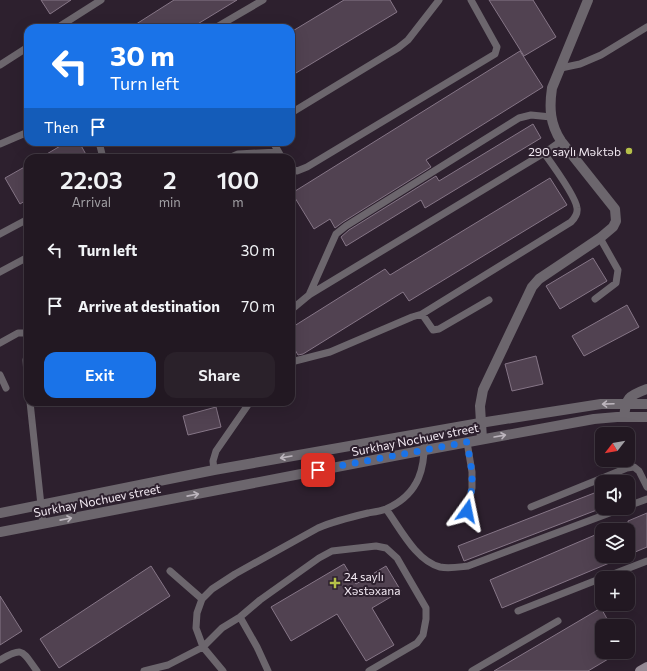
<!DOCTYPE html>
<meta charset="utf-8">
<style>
:root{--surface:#221822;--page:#2a212a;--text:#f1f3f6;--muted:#a2a0a5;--line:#3f3740;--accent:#1a73e8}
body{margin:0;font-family:Commissioner,sans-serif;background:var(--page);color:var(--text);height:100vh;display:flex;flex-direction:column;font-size:15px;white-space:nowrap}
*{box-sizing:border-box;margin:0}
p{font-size:13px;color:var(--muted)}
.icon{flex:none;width:22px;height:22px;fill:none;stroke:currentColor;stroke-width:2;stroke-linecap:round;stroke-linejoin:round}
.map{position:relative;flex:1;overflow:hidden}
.side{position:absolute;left:24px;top:154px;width:271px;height:252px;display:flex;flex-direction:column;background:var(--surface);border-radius:12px;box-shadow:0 4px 16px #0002,0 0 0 1px var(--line)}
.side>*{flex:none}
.banner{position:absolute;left:24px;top:24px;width:271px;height:122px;border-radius:12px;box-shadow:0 4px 16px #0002,0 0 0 1px var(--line);background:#1a73e8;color:#fff;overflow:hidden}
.needle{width:26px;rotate:239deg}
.buttons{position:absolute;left:595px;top:427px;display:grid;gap:8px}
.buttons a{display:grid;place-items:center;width:40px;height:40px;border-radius:8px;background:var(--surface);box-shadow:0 4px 16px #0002,0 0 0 1px var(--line);font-size:20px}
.pin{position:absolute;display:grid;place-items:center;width:34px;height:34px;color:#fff;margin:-17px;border-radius:8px;box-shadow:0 2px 6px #0006}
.me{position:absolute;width:44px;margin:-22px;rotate:12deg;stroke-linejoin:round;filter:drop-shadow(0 0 3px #0008)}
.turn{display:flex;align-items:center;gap:14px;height:84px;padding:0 20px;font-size:18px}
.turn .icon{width:52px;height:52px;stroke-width:2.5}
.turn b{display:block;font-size:28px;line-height:34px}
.then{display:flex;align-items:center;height:38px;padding:0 20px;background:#0003;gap:8px;font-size:15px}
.eta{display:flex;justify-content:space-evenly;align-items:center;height:68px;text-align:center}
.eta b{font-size:24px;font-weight:600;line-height:28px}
.cta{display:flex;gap:8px;margin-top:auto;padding:8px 20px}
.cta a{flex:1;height:46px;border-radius:12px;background:var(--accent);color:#fff;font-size:16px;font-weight:600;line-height:46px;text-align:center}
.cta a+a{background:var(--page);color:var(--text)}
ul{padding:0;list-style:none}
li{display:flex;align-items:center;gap:12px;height:56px;padding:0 20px}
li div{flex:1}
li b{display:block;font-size:15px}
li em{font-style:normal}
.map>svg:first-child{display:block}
.building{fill:#514251;stroke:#867687}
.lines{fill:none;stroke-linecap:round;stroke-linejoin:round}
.service{stroke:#6c666d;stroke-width:7}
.minor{stroke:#6c666d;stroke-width:10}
.tertiary{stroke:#6c666d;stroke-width:10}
.secondary{stroke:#958a95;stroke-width:10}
.oneway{stroke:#bcb5bd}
.route{stroke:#1a73e8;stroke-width:7;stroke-dasharray:0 12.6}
.poi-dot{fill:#b6c149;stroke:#2d202e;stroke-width:1.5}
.labels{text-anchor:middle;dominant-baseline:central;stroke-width:4;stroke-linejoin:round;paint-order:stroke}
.poi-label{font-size:12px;fill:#f2e9f2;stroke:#2d202e;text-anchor:end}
.street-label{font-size:12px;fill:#f2e9f2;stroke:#2d202e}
</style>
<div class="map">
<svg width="647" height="671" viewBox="0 0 647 671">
<rect width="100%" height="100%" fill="#2d202e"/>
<!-- building -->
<path class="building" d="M 41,0 L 71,0 L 50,14 Z
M 174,0 L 237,0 L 191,28 L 130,28 Z
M 344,0 L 390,0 L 397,12 L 291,76 L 291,32 Z
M 489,0 L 533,0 L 556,37 L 524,56 Z
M 520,51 L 543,87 L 426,160 L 431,167 L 343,222 L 335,228 L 330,219 L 314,229 L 292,193 Z
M 533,124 L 541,138 L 425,208 L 421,200 L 346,246 L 341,237 L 349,230 L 436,176 L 439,181 Z
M 67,142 L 79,142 L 88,158 L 40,158 Z
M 28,165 L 28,199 L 20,204 L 5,178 Z
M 550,178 L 567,205 L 409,301 L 403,292 L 303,354 L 298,355 L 291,343 L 291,328 L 385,269 L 390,275 Z
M 593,258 L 607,281 L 560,309 L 546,286 Z
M 627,305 L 639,327 L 584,356 L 572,336 Z
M 536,356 L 543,384 L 512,391 L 505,364 Z
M 216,407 L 221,427 L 188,435 L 183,416 Z
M 602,490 L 602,508 L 464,561 L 458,546 Z
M 647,513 L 647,547 L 628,555 L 628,521 Z
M 602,532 L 602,556 L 626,556 L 502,608 L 490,580 Z
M 344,564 L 356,584 L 386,566 L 401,591 L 372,608 L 394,645 L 366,661 L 337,614 L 291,641 L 271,607 Z
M 151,566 L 170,596 L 59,668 L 40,639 Z
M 0,596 L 22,631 L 0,645 Z
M 601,608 L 611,626 L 602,626 L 602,652 L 620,652 L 588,671 L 494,671 Z"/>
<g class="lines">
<!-- service -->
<path class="service" d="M 57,28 L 101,0
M 215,28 L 263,0
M 0,65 L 28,47
M 561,68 L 580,64 L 601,55 L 647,27
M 291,113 L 398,48 L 408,40 L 439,0
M 99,142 L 103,158
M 273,142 L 282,158
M 0,144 L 28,132
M 229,158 L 238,154 L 278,152
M 291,169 L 297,171 L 307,167 L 495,54 L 497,47 L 471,0
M 0,234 L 28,219
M 0,272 L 28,257
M 309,295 L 336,234 L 346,226 L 519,118 L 531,115 L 551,117
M 595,299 L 616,283 L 618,270 L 600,238
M 291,310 L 309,295 L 544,153 L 561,141
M 422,314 L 433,330 L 439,329 L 489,300
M 0,343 L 18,333 L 28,333
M 28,351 L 26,360 L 28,388
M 291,362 L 330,352 L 412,317 L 422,314 L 571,222 C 575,218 578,214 577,208 C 576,197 552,164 544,153
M 0,375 L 6,388
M 30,402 L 43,524
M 214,470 L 213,461 L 216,451 L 250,402
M 628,506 L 647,499
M 531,507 L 627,468 L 634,467 L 639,471 L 647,487
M 386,509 C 400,528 416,561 440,567 C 449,569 459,567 468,566 L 623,508
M 467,511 L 472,488 L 472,472 L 467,442
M 170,571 L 202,599
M 603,578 L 647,561
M 518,611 L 602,578
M 240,617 L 257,647 L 268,671
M 0,660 C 24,646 22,651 37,671
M 144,671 L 168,665 L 203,647 L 222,628 L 240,617 L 260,600 L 319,558 L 332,551 L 376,546 L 386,548 L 397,558 L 426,608 L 426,619 L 423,635 L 417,643 L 369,671
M 223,671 L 203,647 L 196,628 L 197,613 L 202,599 L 212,589 L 235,574 L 318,528 C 334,521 351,517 368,513 C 374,512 381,511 386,509 C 420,494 426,467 424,433
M 472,671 L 558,621"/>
<!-- minor -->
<path class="minor" d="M 624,417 C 626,398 628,396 647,389
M 482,439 L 480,406 L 483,390 L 532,287 L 539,279 L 600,238 L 613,227 L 616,221 L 615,209 L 561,141 C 550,124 549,108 552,88 L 588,0"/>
<!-- tertiary -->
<path class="tertiary" d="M 0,513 L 214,470 L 480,423 L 601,404 L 647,404
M 0,532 L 425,450 L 594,419 L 617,417 L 647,417"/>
<!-- secondary -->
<path class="secondary" d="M 640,671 L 647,667"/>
</g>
<!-- one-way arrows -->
<defs><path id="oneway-shaft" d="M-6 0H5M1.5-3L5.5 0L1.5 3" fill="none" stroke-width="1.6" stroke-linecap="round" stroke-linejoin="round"/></defs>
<g class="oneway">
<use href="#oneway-shaft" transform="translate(608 404) rotate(178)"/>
<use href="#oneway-shaft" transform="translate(500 436) rotate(-10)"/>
<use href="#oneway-shaft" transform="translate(286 457) rotate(170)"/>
<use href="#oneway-shaft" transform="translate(193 495) rotate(-11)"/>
<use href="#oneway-shaft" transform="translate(66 519) rotate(-11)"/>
</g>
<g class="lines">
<!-- route -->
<path class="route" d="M 318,470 L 467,442 L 472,472 L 472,488 L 467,511"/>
</g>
<!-- markers -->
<g class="poi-dot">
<circle cx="629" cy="151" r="4"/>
<path d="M333 577h4v4h4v4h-4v4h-4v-4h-4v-4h4z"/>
</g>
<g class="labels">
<!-- poi labels -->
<g class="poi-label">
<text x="621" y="151">290 saylı Məktəb</text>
<text x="344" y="576" text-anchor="start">24 saylı<tspan x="344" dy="14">Xəstəxana</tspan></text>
</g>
<!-- street labels -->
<g class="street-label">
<text transform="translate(415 439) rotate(-11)">Surkhay Nochuev street</text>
<text transform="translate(97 500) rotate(-11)">Surkhay Nochuev street</text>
</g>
</g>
</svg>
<div class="buttons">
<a><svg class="needle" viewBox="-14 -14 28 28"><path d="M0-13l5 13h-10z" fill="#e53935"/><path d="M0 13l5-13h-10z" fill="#a2a0a5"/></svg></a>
<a><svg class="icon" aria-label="sound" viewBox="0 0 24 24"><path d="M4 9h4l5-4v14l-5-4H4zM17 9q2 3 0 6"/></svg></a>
<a><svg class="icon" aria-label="layers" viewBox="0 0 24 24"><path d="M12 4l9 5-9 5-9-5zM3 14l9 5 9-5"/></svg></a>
<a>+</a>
<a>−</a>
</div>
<div class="pin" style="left:318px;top:470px;background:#d93025"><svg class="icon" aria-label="arrive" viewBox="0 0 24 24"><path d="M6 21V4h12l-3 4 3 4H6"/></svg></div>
<svg class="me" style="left:467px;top:511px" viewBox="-20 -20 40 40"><path d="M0-17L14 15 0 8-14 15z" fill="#1a73e8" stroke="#fff" stroke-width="4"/></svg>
<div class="banner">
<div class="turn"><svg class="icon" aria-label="left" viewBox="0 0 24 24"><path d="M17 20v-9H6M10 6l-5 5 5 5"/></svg><div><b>30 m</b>Turn left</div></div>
<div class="then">Then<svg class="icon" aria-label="arrive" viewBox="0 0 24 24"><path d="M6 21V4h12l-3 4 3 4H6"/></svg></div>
</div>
<section class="side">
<div class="eta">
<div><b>22:03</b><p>Arrival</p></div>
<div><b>2</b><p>min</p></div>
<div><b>100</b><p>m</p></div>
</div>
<ul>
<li><svg class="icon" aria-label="left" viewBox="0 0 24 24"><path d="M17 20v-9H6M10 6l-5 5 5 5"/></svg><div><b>Turn left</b></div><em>30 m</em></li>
<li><svg class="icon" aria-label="arrive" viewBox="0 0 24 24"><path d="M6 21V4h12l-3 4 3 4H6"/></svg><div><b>Arrive at destination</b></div><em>70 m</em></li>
</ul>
<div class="cta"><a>Exit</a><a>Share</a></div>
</section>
</div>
